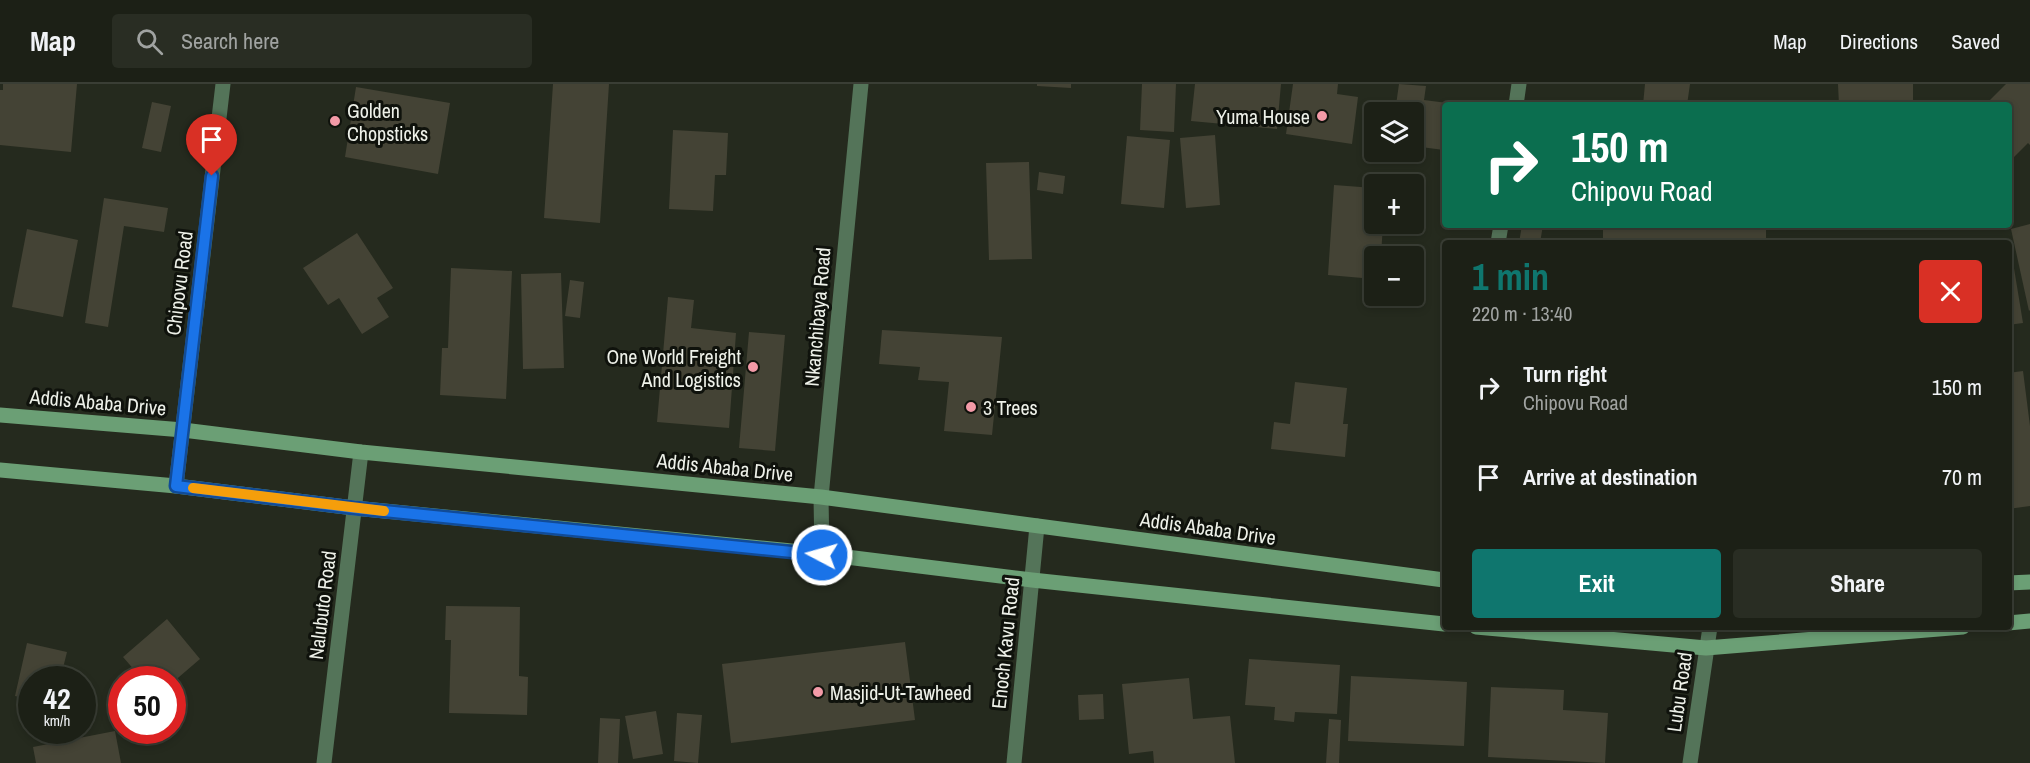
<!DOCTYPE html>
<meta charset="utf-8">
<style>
:root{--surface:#1c2016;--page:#292d23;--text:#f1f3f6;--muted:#a0a3a1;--line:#3a3e35;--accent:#0f766e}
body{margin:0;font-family:"Archivo Narrow",sans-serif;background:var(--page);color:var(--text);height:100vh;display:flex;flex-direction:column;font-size:22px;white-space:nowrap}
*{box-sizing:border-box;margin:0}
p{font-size:20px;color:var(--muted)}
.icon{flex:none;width:33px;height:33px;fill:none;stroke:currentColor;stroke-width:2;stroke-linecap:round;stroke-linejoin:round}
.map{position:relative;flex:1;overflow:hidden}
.drawer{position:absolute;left:1442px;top:156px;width:570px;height:390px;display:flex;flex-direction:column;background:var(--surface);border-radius:6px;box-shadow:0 3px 9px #0003,0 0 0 2px var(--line)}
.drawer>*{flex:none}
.hud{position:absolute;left:1442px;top:18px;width:570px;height:126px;border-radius:6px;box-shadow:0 3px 9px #0003,0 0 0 2px var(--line);background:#0b6e4f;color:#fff;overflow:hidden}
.fabs{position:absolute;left:1364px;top:18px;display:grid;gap:12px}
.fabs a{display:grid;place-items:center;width:60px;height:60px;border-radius:6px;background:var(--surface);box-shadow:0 3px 9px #0003,0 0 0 2px var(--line);font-size:30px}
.speed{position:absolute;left:18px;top:582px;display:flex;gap:12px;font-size:30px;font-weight:700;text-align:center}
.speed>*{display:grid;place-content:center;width:78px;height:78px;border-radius:50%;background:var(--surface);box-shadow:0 3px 9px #0003,0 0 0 2px var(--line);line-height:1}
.speed small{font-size:15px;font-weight:400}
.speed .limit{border:9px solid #d22;background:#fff;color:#111}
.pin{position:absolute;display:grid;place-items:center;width:51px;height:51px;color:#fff;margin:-62px -26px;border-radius:50% 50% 50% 0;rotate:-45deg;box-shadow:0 0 6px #0007}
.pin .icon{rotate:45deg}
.me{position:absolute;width:66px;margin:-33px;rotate:276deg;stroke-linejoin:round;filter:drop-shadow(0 0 4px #0008)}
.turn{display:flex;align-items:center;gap:21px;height:126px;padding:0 30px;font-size:27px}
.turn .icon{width:78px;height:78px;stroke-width:2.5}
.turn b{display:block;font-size:42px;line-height:51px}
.round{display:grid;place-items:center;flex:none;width:63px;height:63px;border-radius:6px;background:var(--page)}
.headline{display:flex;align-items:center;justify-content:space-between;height:102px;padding:0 30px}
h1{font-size:36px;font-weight:700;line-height:45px;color:var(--accent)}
.cta{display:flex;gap:12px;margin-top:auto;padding:12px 30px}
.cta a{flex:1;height:69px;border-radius:6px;background:var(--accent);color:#fff;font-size:24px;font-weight:700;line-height:69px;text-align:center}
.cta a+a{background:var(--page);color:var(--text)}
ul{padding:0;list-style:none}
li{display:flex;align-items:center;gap:18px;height:90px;padding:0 30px}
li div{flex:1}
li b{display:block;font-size:22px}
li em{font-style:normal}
header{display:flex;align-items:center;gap:36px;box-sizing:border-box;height:84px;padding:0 30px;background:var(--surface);border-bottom:2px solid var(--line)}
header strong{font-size:28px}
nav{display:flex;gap:33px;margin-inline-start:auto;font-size:21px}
.search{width:420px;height:54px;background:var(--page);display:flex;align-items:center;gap:15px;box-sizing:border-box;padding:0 21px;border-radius:6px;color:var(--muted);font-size:22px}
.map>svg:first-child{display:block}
.building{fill:#444335}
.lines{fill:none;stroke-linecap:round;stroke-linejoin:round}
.street{stroke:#547459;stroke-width:15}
.secondary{stroke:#6b9f75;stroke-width:15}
.route-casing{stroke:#114b97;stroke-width:15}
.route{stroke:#1a73e8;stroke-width:10}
.slow{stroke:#f59e0b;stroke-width:10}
.poi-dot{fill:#f39aa7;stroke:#0f120c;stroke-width:2}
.labels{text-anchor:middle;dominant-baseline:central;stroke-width:6;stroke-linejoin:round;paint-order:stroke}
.poi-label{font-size:20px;fill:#eef1e9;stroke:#0f120c;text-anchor:start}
.street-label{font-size:20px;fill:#eef1e9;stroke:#0f120c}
</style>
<header>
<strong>Map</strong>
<div class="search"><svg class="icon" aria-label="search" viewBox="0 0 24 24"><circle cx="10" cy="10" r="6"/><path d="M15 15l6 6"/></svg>Search here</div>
<nav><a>Map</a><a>Directions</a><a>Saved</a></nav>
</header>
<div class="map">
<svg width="2030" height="679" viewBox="0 0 2030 679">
<rect width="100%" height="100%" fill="#252a1e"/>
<!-- building -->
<path class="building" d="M 3,0 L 77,0 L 71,68 L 0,61 L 0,6 L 3,6 Z
M 553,0 L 609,0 L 600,139 L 544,134 Z
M 1037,0 L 1071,0 L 1071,4 L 1037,2 Z
M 1142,0 L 1176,0 L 1174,48 L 1140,46 Z
M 1195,0 L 1281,0 L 1277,45 L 1191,37 Z
M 1293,0 L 1338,0 L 1337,10 L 1358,13 L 1352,60 L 1286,50 Z
M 1399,0 L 1426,2 L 1424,16 L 1455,20 L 1455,21 L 1444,21 L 1444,66 L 1413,62 L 1413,28 L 1395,28 Z
M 1645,0 L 1690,0 L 1687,21 L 1643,21 Z
M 1838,0 L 1913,0 L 1913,21 L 1839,21 Z
M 2006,0 L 2030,0 L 2030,61 L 2028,59 L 2013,74 L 2008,70 L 2008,21 L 1995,21 L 1990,16 Z
M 356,3 L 450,19 L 438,90 L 345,73 Z
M 152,18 L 171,22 L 161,68 L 142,64 Z
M 1373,26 L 1379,27 L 1374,28 L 1374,57 L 1369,57 Z
M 673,46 L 728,49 L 726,91 L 715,91 L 713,127 L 669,125 Z
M 1215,51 L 1220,121 L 1186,124 L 1180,54 Z
M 1127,52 L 1170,56 L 1164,124 L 1121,120 Z
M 1029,78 L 1032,175 L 989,176 L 986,79 Z
M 1039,88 L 1065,92 L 1063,110 L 1037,106 Z
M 1334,101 L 1374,104 L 1374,140 L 1383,140 L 1381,172 L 1374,172 L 1374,195 L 1328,191 Z
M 104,114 L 168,124 L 164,148 L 124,142 L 108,243 L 85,239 Z
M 2030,140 L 2030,226 L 2029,227 L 2011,145 Z
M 1522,141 L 1543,141 L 1540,159 L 1519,159 Z
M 1603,141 L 1766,141 L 1766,159 L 1677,159 L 1677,156 L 1603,155 Z
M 27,145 L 78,156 L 63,233 L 12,223 Z
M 357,149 L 393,204 L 377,214 L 389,233 L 362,250 L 339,214 L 328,221 L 303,184 Z
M 2008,166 L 2011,166 L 2023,239 L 2008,241 Z
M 451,184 L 512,187 L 506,315 L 440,311 L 442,264 L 448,264 Z
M 561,189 L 564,284 L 523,285 L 521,190 Z
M 570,196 L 584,198 L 580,234 L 565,232 Z
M 668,213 L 694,216 L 691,244 L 736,249 L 729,344 L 657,338 Z
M 882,246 L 1002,253 L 992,351 L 944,347 L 949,298 L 918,296 L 920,283 L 879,280 Z
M 749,248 L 785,251 L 775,367 L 739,364 Z
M 2023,287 L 2030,342 L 2030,422 L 2008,425 L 2008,289 Z
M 1295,298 L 1347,304 L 1343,340 L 1348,340 L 1345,373 L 1271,365 L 1274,338 L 1290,340 Z
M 446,522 L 520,523 L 519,592 L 528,593 L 527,631 L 449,629 L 451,556 L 445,556 Z
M 167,535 L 200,575 L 172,599 L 172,596 L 143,596 L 123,573 Z
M 905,558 L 915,636 L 731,659 L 722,580 Z
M 27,559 L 67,568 L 60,596 L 32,596 L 32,616 L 15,612 Z
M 1249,575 L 1340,581 L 1337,630 L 1295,628 L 1294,638 L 1274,636 L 1275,623 L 1245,621 Z
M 1351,592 L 1467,598 L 1464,662 L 1348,657 Z
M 1189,594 L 1193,635 L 1230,632 L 1235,679 L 1154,679 L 1153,667 L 1129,670 L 1122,600 Z
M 1491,603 L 1564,606 L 1563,626 L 1608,629 L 1605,679 L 1488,673 Z
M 1103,610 L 1104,635 L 1079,636 L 1078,611 Z
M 656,627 L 663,670 L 633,675 L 625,632 Z
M 677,629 L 702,631 L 698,679 L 674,677 Z
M 600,634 L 620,635 L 618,679 L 598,679 Z
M 1329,635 L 1341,636 L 1339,679 L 1326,679 Z
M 115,647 L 121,679 L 36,679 L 33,663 Z"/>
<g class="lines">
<!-- street -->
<path class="street" d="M 1516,21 L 1519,0
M 1498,159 L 1501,141
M 176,402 L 223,0
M 822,470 L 821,413 L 861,0
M 324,679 L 361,368
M 1014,679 L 1037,442
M 1690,679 L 1710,543"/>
<!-- secondary -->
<path class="secondary" d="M 0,331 L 183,346 L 361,368 L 821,413 L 1444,496
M 0,386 L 176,402 L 354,424 L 822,470 L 1032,496 L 1444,540
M 2008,499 L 2030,498
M 2008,539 L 2030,537
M 1476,543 L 1706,564 L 1963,543"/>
</g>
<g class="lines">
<defs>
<path id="route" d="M 212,92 L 176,402 L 354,424 L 822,471"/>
</defs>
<!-- route casing -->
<use href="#route" class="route-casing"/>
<!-- route -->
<use href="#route" class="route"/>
<!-- slow -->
<path class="slow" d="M 193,404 L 384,427"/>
</g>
<!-- markers -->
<g class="poi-dot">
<circle cx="1322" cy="32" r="6"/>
<circle cx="335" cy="37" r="6"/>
<circle cx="753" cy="283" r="6"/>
<circle cx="971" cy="323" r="6"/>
<circle cx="818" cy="608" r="6"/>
</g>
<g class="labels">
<!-- poi labels -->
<g class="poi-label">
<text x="347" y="26">Golden<tspan x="347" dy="23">Chopsticks</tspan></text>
<text x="1310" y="32" text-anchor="end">Yuma House</text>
<text x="741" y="272" text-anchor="end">One World Freight<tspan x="741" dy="23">And Logistics</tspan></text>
<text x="983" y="323">3 Trees</text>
<text x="830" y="608">Masjid-Ut-Tawheed</text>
</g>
<!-- street labels -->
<g class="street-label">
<text transform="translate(179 199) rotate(-83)">Chipovu Road</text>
<text transform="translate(817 233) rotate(-85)">Nkanchibaya Road</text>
<text transform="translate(98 318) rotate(5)">Addis Ababa Drive</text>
<text transform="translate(725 383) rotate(6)">Addis Ababa Drive</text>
<text transform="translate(1208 444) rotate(8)">Addis Ababa Drive</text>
<text transform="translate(322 521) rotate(-83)">Nalubuto Road</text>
<text transform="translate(1005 559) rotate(-84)">Enoch Kavu Road</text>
<text transform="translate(1679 608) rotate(-82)">Lubu Road</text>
</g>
</g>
</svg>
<div class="fabs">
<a><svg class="icon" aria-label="layers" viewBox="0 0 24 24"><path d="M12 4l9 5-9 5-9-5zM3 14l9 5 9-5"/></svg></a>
<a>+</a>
<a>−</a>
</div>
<div class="speed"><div>42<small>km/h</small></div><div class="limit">50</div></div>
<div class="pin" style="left:212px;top:92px;background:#d93025"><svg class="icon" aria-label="arrive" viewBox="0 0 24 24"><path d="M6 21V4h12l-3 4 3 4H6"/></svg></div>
<svg class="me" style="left:822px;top:471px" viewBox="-20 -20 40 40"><circle r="17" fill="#1a73e8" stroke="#fff" stroke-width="3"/><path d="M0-11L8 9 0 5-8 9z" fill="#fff"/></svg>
<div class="hud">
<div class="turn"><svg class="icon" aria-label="right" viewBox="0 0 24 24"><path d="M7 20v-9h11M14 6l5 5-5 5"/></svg><div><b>150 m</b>Chipovu Road</div></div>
</div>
<section class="drawer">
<div class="headline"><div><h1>1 min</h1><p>220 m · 13:40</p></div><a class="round" style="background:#d93025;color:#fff"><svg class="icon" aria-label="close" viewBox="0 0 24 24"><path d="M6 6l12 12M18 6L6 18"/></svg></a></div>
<ul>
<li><svg class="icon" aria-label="right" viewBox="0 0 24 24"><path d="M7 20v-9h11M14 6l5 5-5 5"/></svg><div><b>Turn right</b><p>Chipovu Road</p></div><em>150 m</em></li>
<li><svg class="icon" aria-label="arrive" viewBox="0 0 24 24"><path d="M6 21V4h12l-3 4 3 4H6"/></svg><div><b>Arrive at destination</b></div><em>70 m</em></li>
</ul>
<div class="cta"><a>Exit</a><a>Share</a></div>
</section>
</div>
